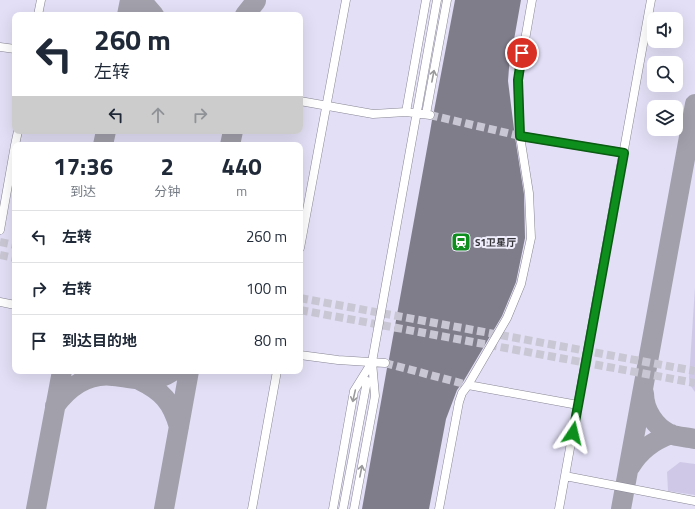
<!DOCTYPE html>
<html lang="zh">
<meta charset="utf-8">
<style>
:root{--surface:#fff;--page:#f6f6f7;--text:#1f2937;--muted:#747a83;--line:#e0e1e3}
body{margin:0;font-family:"Titillium Web","Noto Sans SC",sans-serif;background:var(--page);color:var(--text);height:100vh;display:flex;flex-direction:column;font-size:15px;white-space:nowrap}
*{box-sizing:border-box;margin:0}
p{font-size:13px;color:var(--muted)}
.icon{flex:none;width:22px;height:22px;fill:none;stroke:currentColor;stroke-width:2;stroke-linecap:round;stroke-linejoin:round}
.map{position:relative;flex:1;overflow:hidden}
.sheet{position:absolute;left:12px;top:142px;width:291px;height:232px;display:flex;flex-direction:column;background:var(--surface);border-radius:8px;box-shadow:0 4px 16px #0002}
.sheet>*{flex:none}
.hud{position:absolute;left:12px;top:12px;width:291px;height:122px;border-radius:8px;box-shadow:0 4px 16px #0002;background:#fff;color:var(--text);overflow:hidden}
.controls{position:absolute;left:647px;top:12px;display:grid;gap:8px}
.controls a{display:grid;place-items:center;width:36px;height:36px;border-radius:8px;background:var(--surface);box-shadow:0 4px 16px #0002;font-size:20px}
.pin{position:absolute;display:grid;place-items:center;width:34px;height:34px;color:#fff;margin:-17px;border:2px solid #fff;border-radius:50%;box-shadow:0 1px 4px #0007}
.me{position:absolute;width:44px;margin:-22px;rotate:10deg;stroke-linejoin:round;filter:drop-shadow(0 0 3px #0008)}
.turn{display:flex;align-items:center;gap:14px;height:84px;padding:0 16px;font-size:18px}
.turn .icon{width:52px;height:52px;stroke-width:2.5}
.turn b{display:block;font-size:28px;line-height:34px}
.lanes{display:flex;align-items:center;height:38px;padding:0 16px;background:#0003;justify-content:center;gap:20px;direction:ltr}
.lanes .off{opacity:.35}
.eta{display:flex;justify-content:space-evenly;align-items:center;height:68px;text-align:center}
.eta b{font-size:24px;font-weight:700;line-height:28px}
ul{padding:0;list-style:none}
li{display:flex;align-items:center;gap:12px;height:52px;padding:0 16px;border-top:1px solid var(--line)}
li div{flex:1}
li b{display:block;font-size:15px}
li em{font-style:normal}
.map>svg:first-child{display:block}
.built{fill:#e3dff6;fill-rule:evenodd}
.green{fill:#cfc9e7}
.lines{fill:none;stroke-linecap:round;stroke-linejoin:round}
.taxiway{stroke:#a2a0ab;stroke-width:20}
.building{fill:#807d8b}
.minor-tunnel{stroke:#cac7d4;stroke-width:8;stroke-dasharray:8 4;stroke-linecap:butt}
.minor-casing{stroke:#888694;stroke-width:9}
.minor{stroke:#fff;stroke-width:8}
.oneway{stroke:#9a9a9c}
.route-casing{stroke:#095c12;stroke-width:10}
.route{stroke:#0e8e1c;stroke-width:7}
.labels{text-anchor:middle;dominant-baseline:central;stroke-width:4;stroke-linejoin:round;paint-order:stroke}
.poi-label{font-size:10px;font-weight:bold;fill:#36353a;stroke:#efecfb;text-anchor:start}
</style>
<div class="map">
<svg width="695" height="509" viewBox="0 0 695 509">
<rect width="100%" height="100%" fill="#efecfb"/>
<!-- built -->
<path class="built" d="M 0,0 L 695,0 L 695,509 L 0,509 ZM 15,15 L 300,15 L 300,131 L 15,131 ZM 654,19 L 676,19 L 676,41 L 654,41 ZM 654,63 L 676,63 L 676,85 L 654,85 ZM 654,107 L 676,107 L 676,129 L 654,129 ZM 15,145 L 300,145 L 300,371 L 15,371 Z"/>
<!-- green -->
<path class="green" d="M 695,287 L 695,392 L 690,385 L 689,378 Z
M 680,462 L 695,464 L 695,495 L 668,491 L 667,472 Z"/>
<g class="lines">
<!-- taxiway -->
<path class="taxiway" d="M 141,0 L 154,15
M 127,15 L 130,0
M 245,15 L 256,1
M 103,145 L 106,131
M 230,145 L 233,131
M 139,380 C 162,391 172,402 179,427
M 644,393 C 644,410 655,427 670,434 C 677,437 687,437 695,439
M 55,406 C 69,387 88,373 113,376 C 137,378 150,386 173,371
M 630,467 C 640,450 653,441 671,434
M 36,509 L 62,371
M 164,509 L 189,371
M 621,509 L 695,104"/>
</g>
<!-- building -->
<path class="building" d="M 455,0 L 521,0 L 509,68 L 508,81 L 515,137 L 524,194 L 525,238 L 516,282 L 502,316 L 463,382 L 457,390 L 446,419 L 429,509 L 362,509 L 387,368 L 390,364 L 389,359 L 430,132 L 432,120 L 435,116 L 434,111 Z"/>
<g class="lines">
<!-- minor-tunnel -->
<path class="minor-tunnel" d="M 430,115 L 520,136
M 0,242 L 15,245
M 0,255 L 15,258
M 300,298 L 695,371
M 300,310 L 695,383
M 385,363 L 468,385"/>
<defs>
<path id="minor" d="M 38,15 L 41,0
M 0,47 L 15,49
M 300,101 L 373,114 L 406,112 L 430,115
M 406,112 L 426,0
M 426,114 L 447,0
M 520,136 L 624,153
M 15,145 L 18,131
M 0,230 L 15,145
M 300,248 L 346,0
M 0,302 L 15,305
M 300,355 L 338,360 L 385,363
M 468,385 L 578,405
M 565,476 L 695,501
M 252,509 L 277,371
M 333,509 L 354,391 L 372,362
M 343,509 L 367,381
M 354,509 L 375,396 L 372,362 L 437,0
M 439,509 L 459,402 L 462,393 L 468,385 L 507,318 L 521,284 L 531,238 L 529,193 L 520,136 L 518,80 L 532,0
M 559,509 L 651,0"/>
</defs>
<!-- minor casing -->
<use href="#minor" class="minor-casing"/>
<!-- minor -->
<use href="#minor" class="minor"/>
</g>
<!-- one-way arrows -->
<defs><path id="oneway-shaft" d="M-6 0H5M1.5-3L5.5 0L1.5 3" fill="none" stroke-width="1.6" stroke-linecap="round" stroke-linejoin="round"/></defs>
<g class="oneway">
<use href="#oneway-shaft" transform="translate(433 76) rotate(-79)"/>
<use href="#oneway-shaft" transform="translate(354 396) rotate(103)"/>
<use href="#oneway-shaft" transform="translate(361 471) rotate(-79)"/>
</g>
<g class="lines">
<defs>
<path id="route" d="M 522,53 L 518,80 L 520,136 L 624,153 L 573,433"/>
</defs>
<!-- route casing -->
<use href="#route" class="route-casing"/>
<!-- route -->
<use href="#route" class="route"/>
</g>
<!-- icons -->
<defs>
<symbol id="station-square" viewBox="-11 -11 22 22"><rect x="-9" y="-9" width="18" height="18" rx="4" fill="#0e8e1c" stroke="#efecfb"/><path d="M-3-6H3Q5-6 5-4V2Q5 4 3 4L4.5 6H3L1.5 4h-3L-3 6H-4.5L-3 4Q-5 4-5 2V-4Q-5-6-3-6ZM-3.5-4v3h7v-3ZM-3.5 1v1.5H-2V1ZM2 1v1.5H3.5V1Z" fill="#fff"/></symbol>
</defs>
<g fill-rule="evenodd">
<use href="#station-square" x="450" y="231" width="22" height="22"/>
</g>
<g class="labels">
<!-- poi labels -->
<g class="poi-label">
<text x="475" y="242">S1卫星厅</text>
</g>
</g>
</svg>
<div class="controls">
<a><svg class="icon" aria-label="sound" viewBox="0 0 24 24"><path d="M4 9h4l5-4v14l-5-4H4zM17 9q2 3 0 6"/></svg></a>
<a><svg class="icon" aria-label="search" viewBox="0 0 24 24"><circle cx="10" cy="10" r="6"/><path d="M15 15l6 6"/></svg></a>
<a><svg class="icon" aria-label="layers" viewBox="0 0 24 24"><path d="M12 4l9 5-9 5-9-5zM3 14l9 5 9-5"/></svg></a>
</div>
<div class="pin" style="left:522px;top:53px;background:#d93025"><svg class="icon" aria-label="arrive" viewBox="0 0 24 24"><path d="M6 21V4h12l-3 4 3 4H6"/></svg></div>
<svg class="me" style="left:573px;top:433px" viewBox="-20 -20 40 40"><path d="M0-17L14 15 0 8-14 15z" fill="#0e8e1c" stroke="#fff" stroke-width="4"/></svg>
<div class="hud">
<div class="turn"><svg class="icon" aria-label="left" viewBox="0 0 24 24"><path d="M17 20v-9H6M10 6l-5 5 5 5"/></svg><div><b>260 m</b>左转</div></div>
<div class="lanes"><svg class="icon" aria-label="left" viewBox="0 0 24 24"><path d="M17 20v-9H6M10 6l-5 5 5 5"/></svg><svg class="icon off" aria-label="ahead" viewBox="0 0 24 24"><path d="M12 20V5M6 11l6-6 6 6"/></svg><svg class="icon off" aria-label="right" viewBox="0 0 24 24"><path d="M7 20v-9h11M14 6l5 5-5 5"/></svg></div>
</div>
<section class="sheet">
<div class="eta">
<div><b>17:36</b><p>到达</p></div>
<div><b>2</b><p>分钟</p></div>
<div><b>440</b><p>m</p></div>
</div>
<ul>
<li><svg class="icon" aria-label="left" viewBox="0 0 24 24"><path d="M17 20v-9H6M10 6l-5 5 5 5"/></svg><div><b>左转</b></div><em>260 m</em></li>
<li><svg class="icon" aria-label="right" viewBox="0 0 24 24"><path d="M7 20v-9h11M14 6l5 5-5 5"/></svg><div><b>右转</b></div><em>100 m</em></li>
<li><svg class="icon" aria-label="arrive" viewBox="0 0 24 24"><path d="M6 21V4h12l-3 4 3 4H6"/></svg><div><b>到达目的地</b></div><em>80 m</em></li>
</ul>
</section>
</div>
